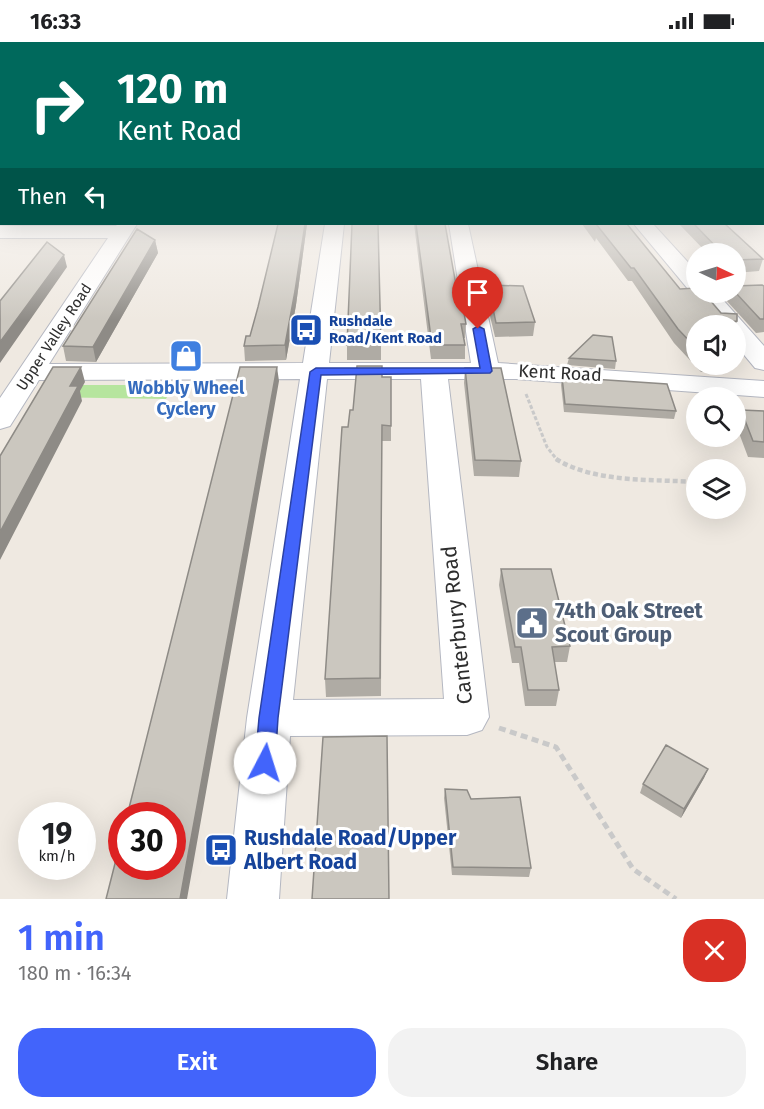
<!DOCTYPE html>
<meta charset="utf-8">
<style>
:root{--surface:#fff;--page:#f2f2f2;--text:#202124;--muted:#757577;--accent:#4264fb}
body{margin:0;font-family:"Fira Sans",sans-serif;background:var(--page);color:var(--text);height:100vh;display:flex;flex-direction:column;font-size:22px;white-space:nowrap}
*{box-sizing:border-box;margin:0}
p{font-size:20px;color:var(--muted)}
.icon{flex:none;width:33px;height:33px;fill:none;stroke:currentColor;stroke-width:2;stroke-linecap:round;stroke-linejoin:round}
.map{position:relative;height:857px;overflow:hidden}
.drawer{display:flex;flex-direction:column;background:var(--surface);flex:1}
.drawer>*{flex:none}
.hud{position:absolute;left:0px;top:0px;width:765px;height:183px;box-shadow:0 6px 24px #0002;background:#00695c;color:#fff;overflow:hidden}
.needle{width:39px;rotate:94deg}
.controls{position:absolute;left:686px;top:201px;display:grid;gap:12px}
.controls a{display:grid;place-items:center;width:60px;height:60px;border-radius:50%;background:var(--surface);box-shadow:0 6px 24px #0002;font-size:30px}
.speed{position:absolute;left:18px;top:760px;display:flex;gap:12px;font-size:30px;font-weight:700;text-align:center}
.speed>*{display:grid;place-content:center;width:78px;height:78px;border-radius:50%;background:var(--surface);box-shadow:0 6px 24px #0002;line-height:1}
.speed small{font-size:15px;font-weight:400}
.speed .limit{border:9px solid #d22;background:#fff;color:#111}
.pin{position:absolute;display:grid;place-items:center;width:51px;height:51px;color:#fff;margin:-62px -26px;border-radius:50% 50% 50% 0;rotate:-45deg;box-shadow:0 0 6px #0007}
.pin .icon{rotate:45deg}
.me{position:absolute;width:66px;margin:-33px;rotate:5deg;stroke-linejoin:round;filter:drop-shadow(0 0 4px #0008)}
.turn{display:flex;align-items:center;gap:21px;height:126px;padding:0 18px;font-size:27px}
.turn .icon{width:78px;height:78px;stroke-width:2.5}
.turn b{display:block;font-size:42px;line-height:51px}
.then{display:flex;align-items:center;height:57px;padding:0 18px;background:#0003;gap:12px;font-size:22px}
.round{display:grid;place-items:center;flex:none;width:63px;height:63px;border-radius:24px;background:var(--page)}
.head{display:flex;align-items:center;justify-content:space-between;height:102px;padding:0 18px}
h1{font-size:36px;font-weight:600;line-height:45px;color:var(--accent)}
.primary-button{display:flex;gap:12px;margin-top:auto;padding:12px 18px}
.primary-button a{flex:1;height:69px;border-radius:24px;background:var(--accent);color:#fff;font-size:24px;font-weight:600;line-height:69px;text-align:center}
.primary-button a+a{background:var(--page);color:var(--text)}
.status{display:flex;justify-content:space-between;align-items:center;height:42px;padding:0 30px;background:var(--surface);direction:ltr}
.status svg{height:16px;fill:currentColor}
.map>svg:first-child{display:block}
.green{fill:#b6e59e}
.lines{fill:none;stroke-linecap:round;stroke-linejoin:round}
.minor-casing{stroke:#b4b7c1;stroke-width:2}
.path-far2{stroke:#c9c9c9;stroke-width:3;stroke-dasharray:4 2;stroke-linecap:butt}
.path-far1{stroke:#c9c9c9;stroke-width:4.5;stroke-dasharray:5 3;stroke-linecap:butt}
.path{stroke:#c9c9c9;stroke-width:5;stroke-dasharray:7 4.5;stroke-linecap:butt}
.minor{fill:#fff;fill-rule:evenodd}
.wall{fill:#afaba4}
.shaded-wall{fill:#8e8b86}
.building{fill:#cbc7bf;stroke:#8e8b86;stroke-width:1.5}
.route{fill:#4264fb;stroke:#2b41a3;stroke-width:1.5}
.labels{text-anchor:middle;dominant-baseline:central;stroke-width:6;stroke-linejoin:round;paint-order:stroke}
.far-transit-label{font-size:15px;font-weight:bold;fill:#164399;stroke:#fff;text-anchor:start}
.far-street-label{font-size:15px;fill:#2e2e2e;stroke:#fff}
.street-label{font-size:18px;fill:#2e2e2e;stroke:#fff}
.shop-label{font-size:18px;font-weight:bold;fill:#366cbe;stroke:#fff}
.near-service-label{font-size:21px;font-weight:bold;fill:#4e5e75;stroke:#fff;text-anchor:start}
.near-street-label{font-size:21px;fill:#2e2e2e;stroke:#fff}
.near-transit-label{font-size:21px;font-weight:bold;fill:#164399;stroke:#fff;text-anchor:start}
</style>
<div class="status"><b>16:33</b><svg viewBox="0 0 49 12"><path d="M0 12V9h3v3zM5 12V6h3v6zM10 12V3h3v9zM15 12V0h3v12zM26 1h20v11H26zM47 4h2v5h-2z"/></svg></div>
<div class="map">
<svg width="764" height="857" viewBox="0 0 764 857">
<rect width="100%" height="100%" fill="#efe9e1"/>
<!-- green -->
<path class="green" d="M 52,343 L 173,343 L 166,357 L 43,355 Z"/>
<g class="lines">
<defs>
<path id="minor" d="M 118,182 L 137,182 L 49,322 L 303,321 L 325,182 L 344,182 L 329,321 L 471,321 L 449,182 L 468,182 L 498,321 L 764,339 L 764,355 L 516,337 L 448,337 L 489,675 L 482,688 L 467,693 L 290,694 L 279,857 L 227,857 L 247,676 L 300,337 L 39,338 L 10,384 L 0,387 L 0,356 L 108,196 L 0,196 L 0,184 L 116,184 ZM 327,337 L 421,337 L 444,657 L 293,658 Z
M 634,182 L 653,182 L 696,229 L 696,250 L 716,250 L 764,304 L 764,328 L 755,326 L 735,302 L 735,284 L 719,284 L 695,255 L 692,250 L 693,248 L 688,247 Z"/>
</defs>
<!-- minor casing -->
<use href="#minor" class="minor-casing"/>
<!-- path-far2 -->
<path class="path-far2" d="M 526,352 L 547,405 L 558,419"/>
<!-- path-far1 -->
<path class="path-far1" d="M 556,417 C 595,441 651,437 696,440
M 735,443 L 742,443"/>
<!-- path -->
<path class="path" d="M 499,686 L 556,705 L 633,827 L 676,857"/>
<!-- minor -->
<use href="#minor" class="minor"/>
</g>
<!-- wall -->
<path class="wall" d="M 278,182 L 307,182 L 296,263 L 286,318 L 245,319 L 244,304 L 250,294 L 258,265 Z
M 414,182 L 445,182 L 456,243 L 466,282 L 465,296 L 464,296 L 465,303 L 465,317 L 431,317 Z
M 582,182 L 627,182 L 680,247 L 721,271 L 737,279 L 735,285 L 735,284 L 696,284 L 696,322 L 733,322 L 731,329 L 701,330 L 674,301 L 632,239 L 628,239 L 596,196 L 595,200 Z
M 679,182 L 725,182 L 763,217 L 759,229 L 735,231 L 735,212 L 708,212 Z
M 155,198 L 158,211 L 96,320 L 66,319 L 63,304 Z
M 488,243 L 535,280 L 533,294 L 495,295 L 486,257 Z
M 764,244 L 764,290 L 756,291 L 726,258 L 728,250 L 735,250 Z
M 347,303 L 381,303 L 381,318 L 347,318 Z
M 569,316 L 616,319 L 615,327 L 567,323 Z
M 465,326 L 521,419 L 519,435 L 474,434 L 464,341 Z
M 382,335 L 391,384 L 391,399 L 382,399 L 381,654 L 326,655 L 325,637 L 348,385 L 353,368 Z
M 562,335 L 676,369 L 674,377 L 564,370 L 561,343 Z
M 741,368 L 764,369 L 764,416 L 748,415 L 736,383 Z
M 501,527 L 570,604 L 567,620 L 554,620 L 559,648 L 556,664 L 525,664 L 519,621 L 512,621 L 499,543 Z
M 708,727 L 704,736 L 681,776 L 640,751 L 643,742 Z
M 445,747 L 471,757 L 531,826 L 529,835 L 452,833 L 444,756 Z"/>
<!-- shaded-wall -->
<path class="shaded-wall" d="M 2,161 L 2,176 L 0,177 L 0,162 Z
M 305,182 L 307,182 L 296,263 L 286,318 L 285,303 Z
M 155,198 L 158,211 L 96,320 L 93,305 Z
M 64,213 L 67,225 L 0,321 L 0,300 Z
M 81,325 L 85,340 L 80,349 L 82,359 L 0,518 L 0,490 L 70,344 Z
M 277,325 L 279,339 L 187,857 L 180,857 Z
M 708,727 L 704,736 L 681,776 L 684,767 Z"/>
<!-- building -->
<path class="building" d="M 278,182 L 305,182 L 295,249 L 285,303 L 244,304 L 246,294 L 250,294 L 258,265 Z
M 352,182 L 378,182 L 381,303 L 347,303 Z
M 416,182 L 445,182 L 456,243 L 459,243 L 466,282 L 461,282 L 465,303 L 432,303 Z
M 596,182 L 627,182 L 680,247 L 696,246 L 696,250 L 703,250 L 721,271 L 737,272 L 737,279 L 709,282 L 710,284 L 696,284 L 696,306 L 678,287 L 634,226 L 631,226 Z
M 694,182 L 725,182 L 763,217 L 735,218 L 735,212 L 723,212 Z
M 137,187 L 155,198 L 93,305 L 63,304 Z
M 47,200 L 64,213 L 0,300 L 0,259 Z
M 488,243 L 523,244 L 535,280 L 496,281 Z
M 762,243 L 764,244 L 764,277 L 760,277 L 735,250 L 735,244 Z
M 593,293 L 612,295 L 616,319 L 569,316 Z
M 357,324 L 382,324 L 382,335 L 391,335 L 391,384 L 382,383 L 380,636 L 325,637 L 342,385 L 348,385 L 350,368 L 353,368 Z
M 53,325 L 81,325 L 70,344 L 78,344 L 0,490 L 0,414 Z
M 240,325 L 277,325 L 180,857 L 106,857 L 122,794 L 122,825 L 172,825 L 172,774 L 127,774 Z
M 465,326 L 501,326 L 521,419 L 475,418 Z
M 562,335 L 667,342 L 676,369 L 565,362 Z
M 741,368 L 764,369 L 764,400 L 753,399 Z
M 501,527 L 551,527 L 570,604 L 552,605 L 559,648 L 528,648 L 521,605 L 515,605 Z
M 387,694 L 389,857 L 312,857 L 323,695 Z
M 666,703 L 708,727 L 684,767 L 643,742 Z
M 445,747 L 467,748 L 471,757 L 520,755 L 531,826 L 453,825 Z"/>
<!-- sky -->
<linearGradient id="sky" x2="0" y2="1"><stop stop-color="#7abfeb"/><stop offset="0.57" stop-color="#f8f5f2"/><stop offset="1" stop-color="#f8f5f2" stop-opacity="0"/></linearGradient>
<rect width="764" height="279" fill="url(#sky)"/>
<!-- route -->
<path class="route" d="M 478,284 L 484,287 L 492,329 L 490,331 L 321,333 L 278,676 L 275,721 L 272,727 L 265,730 L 258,727 L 255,721 L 259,676 L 310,330 L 316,326 L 480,326 L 473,287 Z"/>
<!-- icons -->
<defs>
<symbol id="bus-square" viewBox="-11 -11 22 22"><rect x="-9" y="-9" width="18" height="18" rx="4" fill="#1a4fb4" stroke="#fff"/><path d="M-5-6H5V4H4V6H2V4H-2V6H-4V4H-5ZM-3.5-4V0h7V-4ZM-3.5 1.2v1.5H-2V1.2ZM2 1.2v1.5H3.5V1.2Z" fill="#fff"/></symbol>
<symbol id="shop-square" viewBox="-11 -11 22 22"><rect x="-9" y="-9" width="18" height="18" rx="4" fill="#3f7fe0" stroke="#fff"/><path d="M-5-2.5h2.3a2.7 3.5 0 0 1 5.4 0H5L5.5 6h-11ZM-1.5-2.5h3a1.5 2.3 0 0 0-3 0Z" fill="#fff"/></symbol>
<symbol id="civic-square" viewBox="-11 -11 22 22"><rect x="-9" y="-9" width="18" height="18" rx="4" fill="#5c6f8a" stroke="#fff"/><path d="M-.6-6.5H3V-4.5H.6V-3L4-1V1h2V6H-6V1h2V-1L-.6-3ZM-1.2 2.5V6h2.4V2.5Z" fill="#fff"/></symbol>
</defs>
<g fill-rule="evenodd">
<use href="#bus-square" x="287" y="269" width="38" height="38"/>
<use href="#shop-square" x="167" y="295" width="38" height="38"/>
<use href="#civic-square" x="513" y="562" width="38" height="38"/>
<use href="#bus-square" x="202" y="789" width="38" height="38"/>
</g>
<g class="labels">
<!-- far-transit labels -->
<g class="far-transit-label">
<text x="329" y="279">Rushdale<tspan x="329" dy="17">Road/Kent Road</tspan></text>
</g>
<!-- far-street labels -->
<g class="far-street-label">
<text transform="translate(54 295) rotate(-57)">Upper Valley Road</text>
</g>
<!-- street labels -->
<g class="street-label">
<text transform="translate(560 331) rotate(3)">Kent Road</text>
</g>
<!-- shop labels -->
<g class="shop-label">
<text x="186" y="346">Wobbly Wheel<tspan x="186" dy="21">Cyclery</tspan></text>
</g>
<!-- near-service labels -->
<g class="near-service-label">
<text x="555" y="569">74th Oak Street<tspan x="555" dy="24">Scout Group</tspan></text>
</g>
<!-- near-street labels -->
<g class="near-street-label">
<text transform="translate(457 583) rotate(-96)">Canterbury Road</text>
</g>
<!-- near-transit labels -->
<g class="near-transit-label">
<text x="244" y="796">Rushdale Road/Upper<tspan x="244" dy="24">Albert Road</tspan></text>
</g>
</g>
</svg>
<div class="controls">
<a><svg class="needle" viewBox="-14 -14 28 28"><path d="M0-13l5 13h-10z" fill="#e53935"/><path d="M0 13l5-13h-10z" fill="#757577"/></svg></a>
<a><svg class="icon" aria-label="sound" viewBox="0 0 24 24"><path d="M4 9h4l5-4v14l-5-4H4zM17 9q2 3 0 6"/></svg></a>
<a><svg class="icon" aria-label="search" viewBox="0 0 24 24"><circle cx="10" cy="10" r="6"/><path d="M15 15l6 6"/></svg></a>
<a><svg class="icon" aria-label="layers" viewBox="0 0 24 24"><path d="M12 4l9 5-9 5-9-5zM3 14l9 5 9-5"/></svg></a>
</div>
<div class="speed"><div>19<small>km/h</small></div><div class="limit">30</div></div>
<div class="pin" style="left:478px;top:287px;background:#d93025"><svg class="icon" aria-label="arrive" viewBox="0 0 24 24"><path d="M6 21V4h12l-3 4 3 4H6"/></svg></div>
<svg class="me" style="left:265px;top:721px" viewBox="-20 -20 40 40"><circle r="19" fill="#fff"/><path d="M0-13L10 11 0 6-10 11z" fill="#4264fb"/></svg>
<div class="hud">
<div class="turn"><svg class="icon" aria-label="right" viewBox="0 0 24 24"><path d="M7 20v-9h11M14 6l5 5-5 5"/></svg><div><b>120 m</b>Kent Road</div></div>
<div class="then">Then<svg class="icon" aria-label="left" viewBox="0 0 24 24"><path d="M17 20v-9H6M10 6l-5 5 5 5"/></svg></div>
</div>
</div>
<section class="drawer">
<div class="head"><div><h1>1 min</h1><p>180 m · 16:34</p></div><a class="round" style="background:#d93025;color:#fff"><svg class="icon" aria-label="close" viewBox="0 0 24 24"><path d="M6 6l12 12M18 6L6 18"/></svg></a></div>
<div class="primary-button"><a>Exit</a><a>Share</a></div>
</section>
